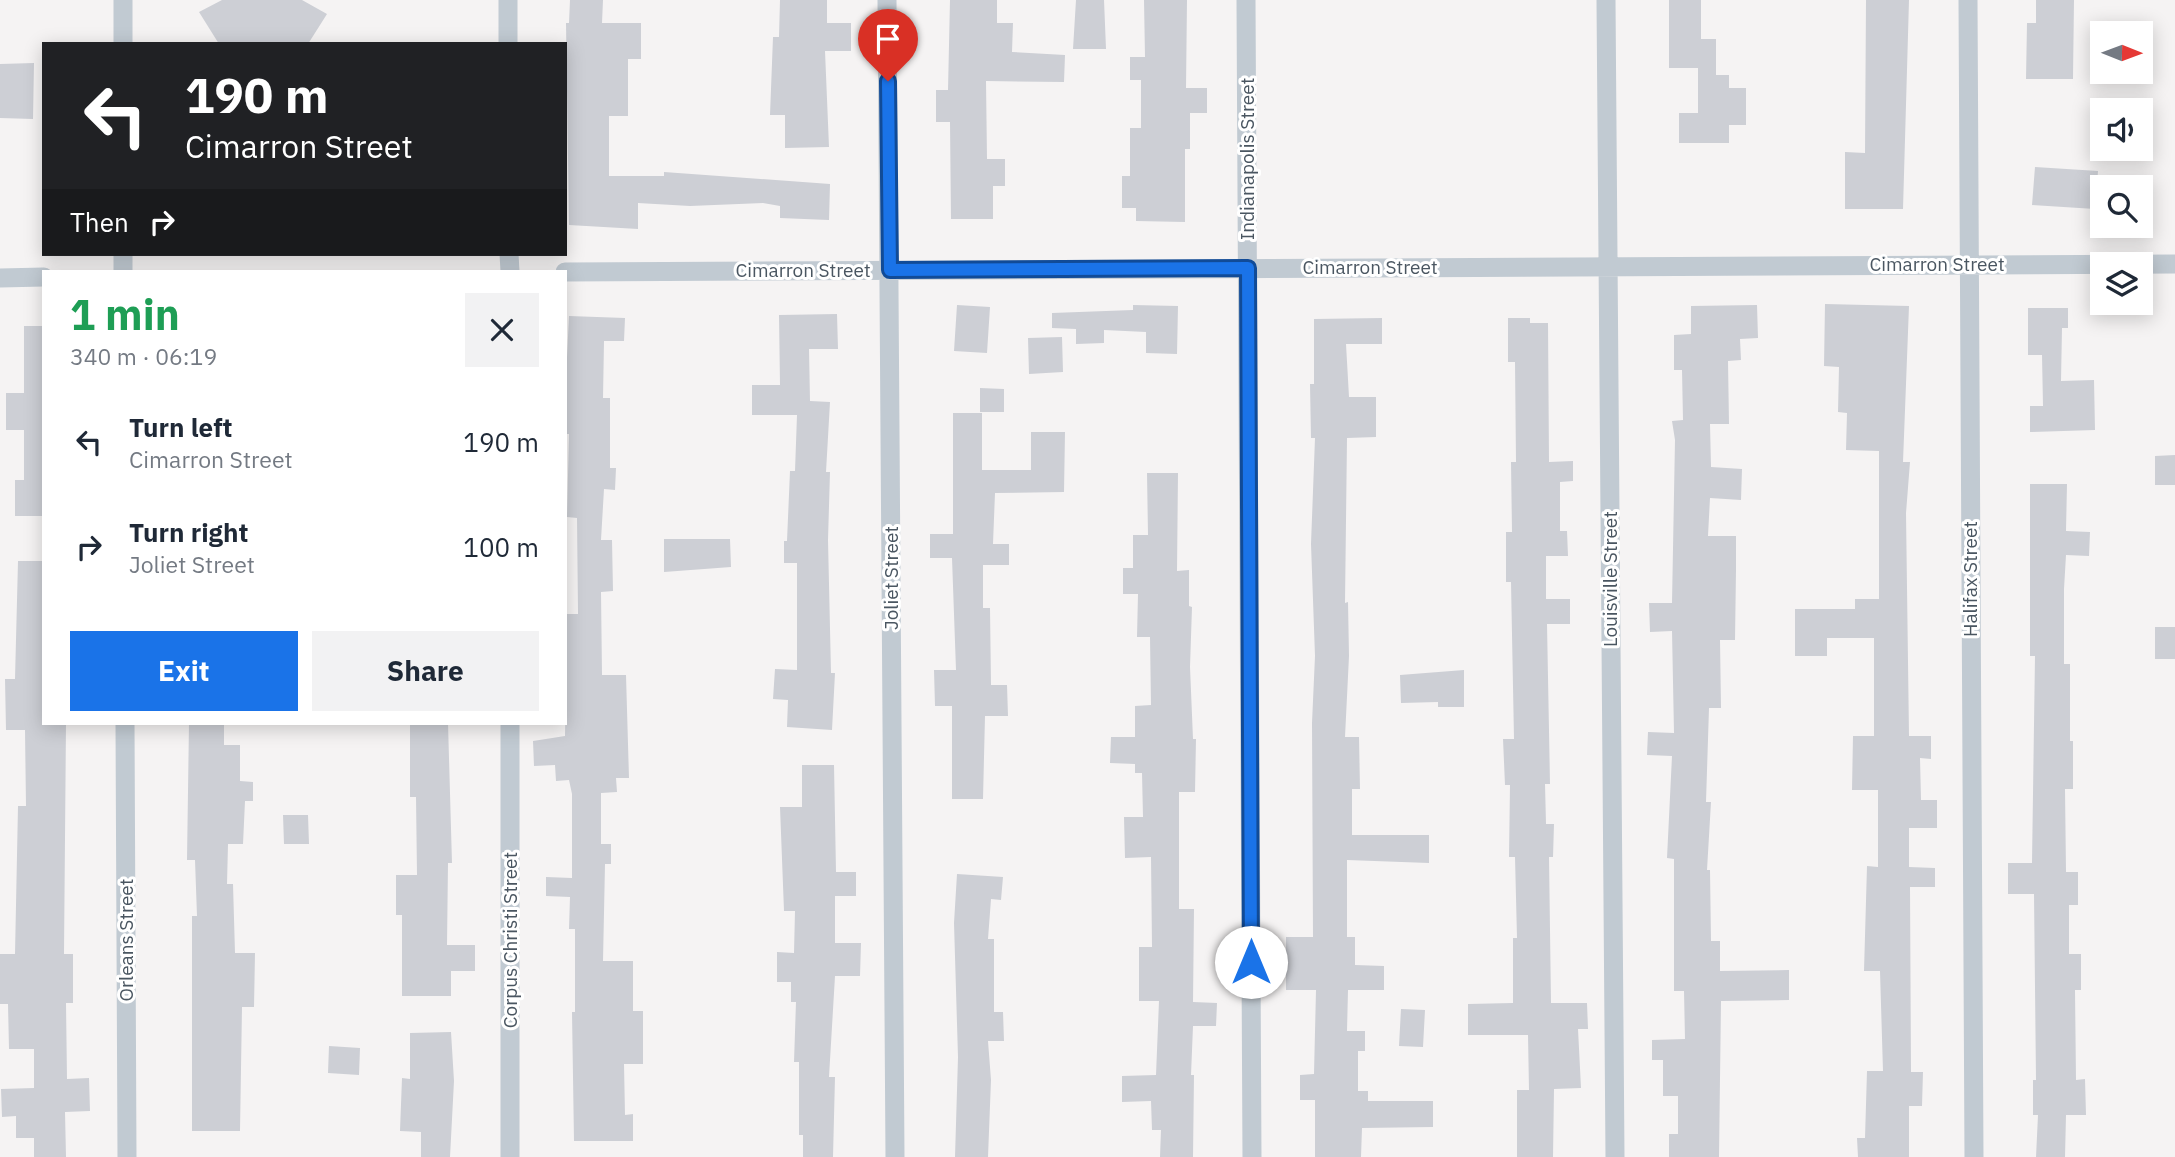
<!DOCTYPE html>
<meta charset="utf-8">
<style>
:root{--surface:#fff;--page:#f2f2f3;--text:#1f2937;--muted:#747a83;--accent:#1a73e8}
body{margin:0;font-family:"IBM Plex Sans",sans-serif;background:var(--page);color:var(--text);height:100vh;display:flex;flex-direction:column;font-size:26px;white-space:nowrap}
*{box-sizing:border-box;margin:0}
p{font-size:23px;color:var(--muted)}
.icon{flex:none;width:38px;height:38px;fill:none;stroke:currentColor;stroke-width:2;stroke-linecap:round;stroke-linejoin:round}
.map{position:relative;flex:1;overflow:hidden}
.sheet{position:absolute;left:42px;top:270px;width:525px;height:455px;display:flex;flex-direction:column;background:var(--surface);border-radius:0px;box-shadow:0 4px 18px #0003}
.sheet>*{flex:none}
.banner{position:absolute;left:42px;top:42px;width:525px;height:214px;border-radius:0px;box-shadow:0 4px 18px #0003;background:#202124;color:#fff;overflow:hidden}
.needle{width:46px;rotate:91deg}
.fabs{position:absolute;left:2090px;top:21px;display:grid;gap:14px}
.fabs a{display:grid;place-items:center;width:63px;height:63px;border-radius:0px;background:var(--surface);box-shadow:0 4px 18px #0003;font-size:35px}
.pin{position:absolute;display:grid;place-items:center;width:60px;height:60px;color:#fff;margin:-72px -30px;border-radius:50% 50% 50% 0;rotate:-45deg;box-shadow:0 0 7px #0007}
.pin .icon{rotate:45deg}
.me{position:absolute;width:77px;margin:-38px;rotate:0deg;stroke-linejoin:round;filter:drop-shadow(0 0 5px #0008)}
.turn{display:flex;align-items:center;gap:24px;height:147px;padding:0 28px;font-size:32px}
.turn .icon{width:91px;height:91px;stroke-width:2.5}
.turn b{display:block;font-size:49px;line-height:60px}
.then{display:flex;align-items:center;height:66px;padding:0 28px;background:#0003;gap:14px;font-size:26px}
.round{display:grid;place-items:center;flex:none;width:74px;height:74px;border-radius:0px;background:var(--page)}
.headline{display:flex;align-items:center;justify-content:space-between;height:119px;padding:0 28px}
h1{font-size:42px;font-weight:800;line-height:52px;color:#1e9e55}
.button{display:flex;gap:14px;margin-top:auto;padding:14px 28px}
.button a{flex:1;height:80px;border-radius:0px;background:var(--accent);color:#fff;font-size:28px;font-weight:800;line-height:80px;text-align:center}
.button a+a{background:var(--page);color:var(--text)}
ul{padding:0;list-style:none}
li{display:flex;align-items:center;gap:21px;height:105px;padding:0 28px}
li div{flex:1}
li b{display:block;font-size:26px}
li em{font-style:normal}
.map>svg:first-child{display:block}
.building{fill:#cdcfd5}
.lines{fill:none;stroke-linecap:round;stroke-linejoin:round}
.street{stroke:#c1cad2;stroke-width:19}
.route-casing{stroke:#114b97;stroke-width:18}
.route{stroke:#1a73e8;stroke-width:12}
.labels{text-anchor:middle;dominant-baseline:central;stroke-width:6;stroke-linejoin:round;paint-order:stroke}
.street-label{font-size:19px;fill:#4a5661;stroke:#fff}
</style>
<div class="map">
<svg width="2175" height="1157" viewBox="0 0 2175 1157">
<rect width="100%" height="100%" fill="#f5f3f3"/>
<!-- building -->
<path class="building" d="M 222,0 L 302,0 L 327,14 L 308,44 L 219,44 L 199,12 Z
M 570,0 L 603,0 L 602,23 L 641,23 L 641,59 L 628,59 L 628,116 L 609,116 L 609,176 L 664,176 L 664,172 L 830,184 L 829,220 L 780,218 L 780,206 L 763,203 L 690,206 L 638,203 L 638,229 L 569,225 L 566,23 L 569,23 Z
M 780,0 L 827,0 L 827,23 L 851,23 L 851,51 L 825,51 L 829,147 L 785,148 L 785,115 L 770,115 L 773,37 L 779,37 Z
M 950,0 L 997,0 L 997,23 L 1013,23 L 1012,52 L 1065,55 L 1064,82 L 986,81 L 987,159 L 1005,159 L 1005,186 L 993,186 L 993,219 L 951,219 L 950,122 L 936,122 L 936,90 L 948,90 Z
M 1076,0 L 1104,0 L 1106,49 L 1073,49 Z
M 1144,0 L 1187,0 L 1186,88 L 1207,88 L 1207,113 L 1190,113 L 1190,149 L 1185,149 L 1185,222 L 1136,221 L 1136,208 L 1122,208 L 1122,176 L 1130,176 L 1130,128 L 1141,128 L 1141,80 L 1130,80 L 1130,57 L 1145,57 Z
M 1669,0 L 1701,0 L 1701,39 L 1716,39 L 1716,75 L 1729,75 L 1729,88 L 1746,88 L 1746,125 L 1729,125 L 1729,143 L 1679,143 L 1679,113 L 1698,113 L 1698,68 L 1669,68 Z
M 1866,0 L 1909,0 L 1903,209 L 1845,209 L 1845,152 L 1865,153 Z
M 2036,0 L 2074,0 L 2073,79 L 2026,79 L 2027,23 L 2036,23 Z
M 34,63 L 33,119 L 0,118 L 0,64 Z
M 2035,167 L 2098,171 L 2095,209 L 2032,205 Z
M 1825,304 L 1909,306 L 1903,462 L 1910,462 L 1906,513 L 1909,736 L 1931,736 L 1931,759 L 1920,758 L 1921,800 L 1937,800 L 1937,828 L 1909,828 L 1909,867 L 1935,868 L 1935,887 L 1910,887 L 1911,1072 L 1923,1072 L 1922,1106 L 1909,1106 L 1909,1157 L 1858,1157 L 1857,1138 L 1865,1138 L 1867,1071 L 1883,1071 L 1880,971 L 1864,971 L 1867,866 L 1878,867 L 1878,790 L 1852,790 L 1853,736 L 1874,736 L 1874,638 L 1827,638 L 1827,656 L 1795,656 L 1795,609 L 1855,609 L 1855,599 L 1879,599 L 1879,451 L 1846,450 L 1847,413 L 1838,412 L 1839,367 L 1824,366 Z
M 957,305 L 990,307 L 987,353 L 954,351 Z
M 1133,305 L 1178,306 L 1177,354 L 1146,353 L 1146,332 L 1104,330 L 1104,343 L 1076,344 L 1076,329 L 1052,328 L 1052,313 L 1133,310 Z
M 1757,305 L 1758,338 L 1740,339 L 1741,360 L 1728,361 L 1729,424 L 1710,424 L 1711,467 L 1742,469 L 1741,500 L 1710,498 L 1708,536 L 1736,536 L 1736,570 L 1735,640 L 1720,640 L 1721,708 L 1709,708 L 1706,802 L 1711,802 L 1707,870 L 1710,870 L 1711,941 L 1720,941 L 1720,971 L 1789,970 L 1789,1000 L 1721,1001 L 1719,1157 L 1669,1157 L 1669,1134 L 1678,1134 L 1678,1096 L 1663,1096 L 1663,1060 L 1652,1060 L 1652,1040 L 1685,1039 L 1684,991 L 1674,991 L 1674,859 L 1667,858 L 1672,756 L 1647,755 L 1648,732 L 1674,733 L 1672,631 L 1650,632 L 1649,603 L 1672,603 L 1675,440 L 1672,421 L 1683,420 L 1682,370 L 1674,370 L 1674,335 L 1691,334 L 1691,306 Z
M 2028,308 L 2068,308 L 2068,328 L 2062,328 L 2061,381 L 2094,380 L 2095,430 L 2030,432 L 2030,406 L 2043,406 L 2042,355 L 2028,355 Z
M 837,314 L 838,349 L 809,349 L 810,401 L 830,402 L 826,472 L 830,472 L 828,540 L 831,673 L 835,673 L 832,730 L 787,727 L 788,700 L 773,699 L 775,669 L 797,670 L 797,563 L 784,563 L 784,541 L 787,541 L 790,471 L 795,471 L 797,415 L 752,415 L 752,385 L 780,385 L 779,315 Z
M 569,316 L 625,318 L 624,341 L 604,341 L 603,398 L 610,398 L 610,468 L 616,468 L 615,490 L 604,489 L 601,540 L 612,540 L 613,591 L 601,592 L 602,675 L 626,675 L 629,778 L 616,778 L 617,792 L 601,793 L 601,844 L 611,844 L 611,864 L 605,864 L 603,961 L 633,961 L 633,1011 L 643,1011 L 643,1064 L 624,1064 L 625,1115 L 633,1114 L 633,1141 L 574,1141 L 572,1012 L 575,1012 L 575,929 L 569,929 L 570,897 L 546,896 L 546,877 L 572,878 L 572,794 L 569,780 L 556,781 L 555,765 L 534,766 L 533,741 L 565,736 L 567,614 L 578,614 L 577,518 L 567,517 L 569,434 L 565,434 L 565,398 Z
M 1382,318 L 1382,344 L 1346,344 L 1349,397 L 1376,397 L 1376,437 L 1347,438 L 1345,603 L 1348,602 L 1349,656 L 1345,737 L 1359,737 L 1360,789 L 1352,789 L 1352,835 L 1429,835 L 1429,863 L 1347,860 L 1347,937 L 1355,937 L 1355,965 L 1384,966 L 1384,990 L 1348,990 L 1347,1031 L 1365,1031 L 1365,1051 L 1358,1051 L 1358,1091 L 1368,1091 L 1368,1101 L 1433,1101 L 1433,1127 L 1362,1128 L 1361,1157 L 1315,1157 L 1315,1100 L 1300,1100 L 1300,1075 L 1314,1074 L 1316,990 L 1286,990 L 1286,937 L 1313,937 L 1312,723 L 1315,656 L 1311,544 L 1315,438 L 1311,438 L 1310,384 L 1314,384 L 1314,319 Z
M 1508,318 L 1530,318 L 1530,323 L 1548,323 L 1549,462 L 1573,461 L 1573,481 L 1560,482 L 1560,531 L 1567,531 L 1568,556 L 1546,556 L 1546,599 L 1570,599 L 1570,624 L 1547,624 L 1550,784 L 1545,784 L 1546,824 L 1554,824 L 1553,857 L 1549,857 L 1551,1003 L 1587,1003 L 1588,1029 L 1578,1029 L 1581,1088 L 1554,1089 L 1553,1157 L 1517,1157 L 1517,1090 L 1529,1090 L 1528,1035 L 1468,1035 L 1468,1004 L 1513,1003 L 1513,938 L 1517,938 L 1515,857 L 1509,857 L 1510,785 L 1505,785 L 1503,739 L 1514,739 L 1511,582 L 1506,582 L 1506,532 L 1512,532 L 1511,462 L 1516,462 L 1515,362 L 1508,362 Z
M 24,326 L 44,326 L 44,516 L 15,516 L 15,480 L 24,480 L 24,430 L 6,430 L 6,393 L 24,393 Z
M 1062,337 L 1063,372 L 1029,374 L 1028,338 Z
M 980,388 L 1004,389 L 1004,412 L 980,412 Z
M 953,413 L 982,413 L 982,470 L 1031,470 L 1031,432 L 1065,432 L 1064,492 L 995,493 L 993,544 L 1009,544 L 1009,565 L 983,565 L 983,608 L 990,608 L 991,685 L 1007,685 L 1008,716 L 985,716 L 983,799 L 952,799 L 952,706 L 935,706 L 934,670 L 956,670 L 952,558 L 930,558 L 930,534 L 953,534 Z
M 2175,455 L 2175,485 L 2155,485 L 2155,456 Z
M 1147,473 L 1178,473 L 1177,571 L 1189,570 L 1189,606 L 1192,607 L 1190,667 L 1193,739 L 1196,739 L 1195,792 L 1179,792 L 1179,909 L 1194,909 L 1193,1002 L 1217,1003 L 1216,1026 L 1193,1026 L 1191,1075 L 1194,1075 L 1193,1157 L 1160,1157 L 1161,1130 L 1152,1130 L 1151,1101 L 1122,1102 L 1122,1076 L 1156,1075 L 1159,1001 L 1139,1001 L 1139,947 L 1152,947 L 1151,857 L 1125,858 L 1124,817 L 1143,817 L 1142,773 L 1135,773 L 1135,764 L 1110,763 L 1111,737 L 1135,737 L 1135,706 L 1151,705 L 1150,637 L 1137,637 L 1138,594 L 1123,594 L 1123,568 L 1133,568 L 1133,535 L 1148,535 Z
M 2030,484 L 2067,484 L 2066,531 L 2090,532 L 2089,556 L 2066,555 L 2064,589 L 2064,664 L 2070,664 L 2070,741 L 2073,741 L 2073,789 L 2065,789 L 2066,872 L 2078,872 L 2078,905 L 2069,905 L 2069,954 L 2081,954 L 2081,990 L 2075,990 L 2076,1080 L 2085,1079 L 2086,1115 L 2066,1115 L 2065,1157 L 2036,1157 L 2038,1115 L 2033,1115 L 2033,1080 L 2036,1080 L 2034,894 L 2008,894 L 2008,863 L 2032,863 L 2035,656 L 2030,656 Z
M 664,539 L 730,539 L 731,567 L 664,572 Z
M 18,561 L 44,561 L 44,723 L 66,723 L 64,954 L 73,954 L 73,1003 L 66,1003 L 67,1079 L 89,1078 L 90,1111 L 65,1112 L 66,1157 L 34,1157 L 34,1138 L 16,1138 L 16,1116 L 2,1117 L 1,1089 L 34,1088 L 34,1049 L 9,1049 L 8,1004 L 0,1004 L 0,954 L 15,954 L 18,806 L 26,806 L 25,730 L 6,730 L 5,679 L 15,679 Z
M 2155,627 L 2175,627 L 2175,659 L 2155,659 Z
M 1464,670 L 1464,707 L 1438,707 L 1438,702 L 1401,703 L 1400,675 Z
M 189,723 L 224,723 L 224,745 L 240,745 L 240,781 L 253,782 L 253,801 L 245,801 L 243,844 L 228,844 L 227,884 L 233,884 L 235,953 L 255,953 L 254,1007 L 242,1007 L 240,1131 L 192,1131 L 192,916 L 197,916 L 195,860 L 187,860 Z
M 410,723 L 448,723 L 452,863 L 448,863 L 447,945 L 475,945 L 475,971 L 451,971 L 451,996 L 402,996 L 402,915 L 396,915 L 396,875 L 417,875 L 416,797 L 410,797 Z
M 802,765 L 834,765 L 836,872 L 856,872 L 856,896 L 835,896 L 835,943 L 861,943 L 860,976 L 835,976 L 829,1077 L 835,1077 L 833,1157 L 803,1157 L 803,1135 L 799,1135 L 799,1062 L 794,1062 L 796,1002 L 791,1002 L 791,982 L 777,982 L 777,952 L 794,953 L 795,911 L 784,911 L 780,807 L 802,807 Z
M 283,815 L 308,815 L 309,844 L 284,844 Z
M 957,874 L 1003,877 L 1001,900 L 991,899 L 988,939 L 994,939 L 994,1012 L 1003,1012 L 1004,1041 L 988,1041 L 991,1080 L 988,1157 L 955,1157 L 958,1057 L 954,923 Z
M 1401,1009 L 1425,1010 L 1423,1047 L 1399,1046 Z
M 451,1032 L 454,1081 L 450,1157 L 421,1157 L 421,1132 L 400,1131 L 402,1078 L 410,1079 L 410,1033 Z
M 329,1046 L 360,1048 L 359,1075 L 328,1073 Z"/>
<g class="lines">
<!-- street -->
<path class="street" d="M 123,0 L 123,44
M 508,0 L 508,44
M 887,0 L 895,1157
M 1246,0 L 1252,1157
M 1606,0 L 1615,1157
M 1968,0 L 1974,1157
M 123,254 L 123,271
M 509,254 L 510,271
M 565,272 L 2175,264
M 0,278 L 44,277
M 125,723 L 127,1157
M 510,723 L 510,1157"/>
</g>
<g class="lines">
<defs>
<path id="route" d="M 888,81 L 890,270 L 1248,268 L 1251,962"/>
</defs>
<!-- route casing -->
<use href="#route" class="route-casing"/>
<!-- route -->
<use href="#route" class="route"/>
</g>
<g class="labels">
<!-- street labels -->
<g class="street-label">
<text transform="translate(1247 159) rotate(-90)">Indianapolis Street</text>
<text x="1937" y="264">Cimarron Street</text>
<text x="1370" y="267">Cimarron Street</text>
<text x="803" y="270">Cimarron Street</text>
<text transform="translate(891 578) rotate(-90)">Joliet Street</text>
<text transform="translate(1610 579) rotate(-90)">Louisville Street</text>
<text transform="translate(1970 579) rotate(-90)">Halifax Street</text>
<text transform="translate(126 940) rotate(-90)">Orleans Street</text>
<text transform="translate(510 940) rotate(-90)">Corpus Christi Street</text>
</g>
</g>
</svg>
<div class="fabs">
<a><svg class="needle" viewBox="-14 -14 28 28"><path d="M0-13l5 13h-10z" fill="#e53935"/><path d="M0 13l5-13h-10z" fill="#747a83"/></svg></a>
<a><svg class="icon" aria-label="sound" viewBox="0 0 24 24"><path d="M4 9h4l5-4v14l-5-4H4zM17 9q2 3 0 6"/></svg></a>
<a><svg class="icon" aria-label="search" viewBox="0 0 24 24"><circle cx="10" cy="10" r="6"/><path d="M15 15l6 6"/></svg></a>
<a><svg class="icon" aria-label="layers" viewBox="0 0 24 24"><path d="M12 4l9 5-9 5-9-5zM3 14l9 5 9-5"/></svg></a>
</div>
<div class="pin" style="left:888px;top:81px;background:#d93025"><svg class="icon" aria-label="arrive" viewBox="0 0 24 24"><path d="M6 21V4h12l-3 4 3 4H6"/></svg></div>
<svg class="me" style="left:1251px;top:962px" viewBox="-20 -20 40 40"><circle r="19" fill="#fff"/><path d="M0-13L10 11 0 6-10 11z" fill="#1a73e8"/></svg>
<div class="banner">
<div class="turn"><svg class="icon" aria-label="left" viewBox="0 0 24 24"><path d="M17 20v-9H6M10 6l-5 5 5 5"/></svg><div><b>190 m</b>Cimarron Street</div></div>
<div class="then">Then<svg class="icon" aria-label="right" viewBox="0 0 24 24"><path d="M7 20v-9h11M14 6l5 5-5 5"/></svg></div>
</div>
<section class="sheet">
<div class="headline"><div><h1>1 min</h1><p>340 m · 06:19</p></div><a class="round"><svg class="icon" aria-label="close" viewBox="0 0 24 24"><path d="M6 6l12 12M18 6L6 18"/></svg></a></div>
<ul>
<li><svg class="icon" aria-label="left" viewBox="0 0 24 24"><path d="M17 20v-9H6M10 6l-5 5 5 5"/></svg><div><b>Turn left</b><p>Cimarron Street</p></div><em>190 m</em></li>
<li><svg class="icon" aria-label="right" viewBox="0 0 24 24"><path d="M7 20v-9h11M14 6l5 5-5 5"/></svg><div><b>Turn right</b><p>Joliet Street</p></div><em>100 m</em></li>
</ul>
<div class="button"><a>Exit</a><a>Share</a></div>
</section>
</div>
